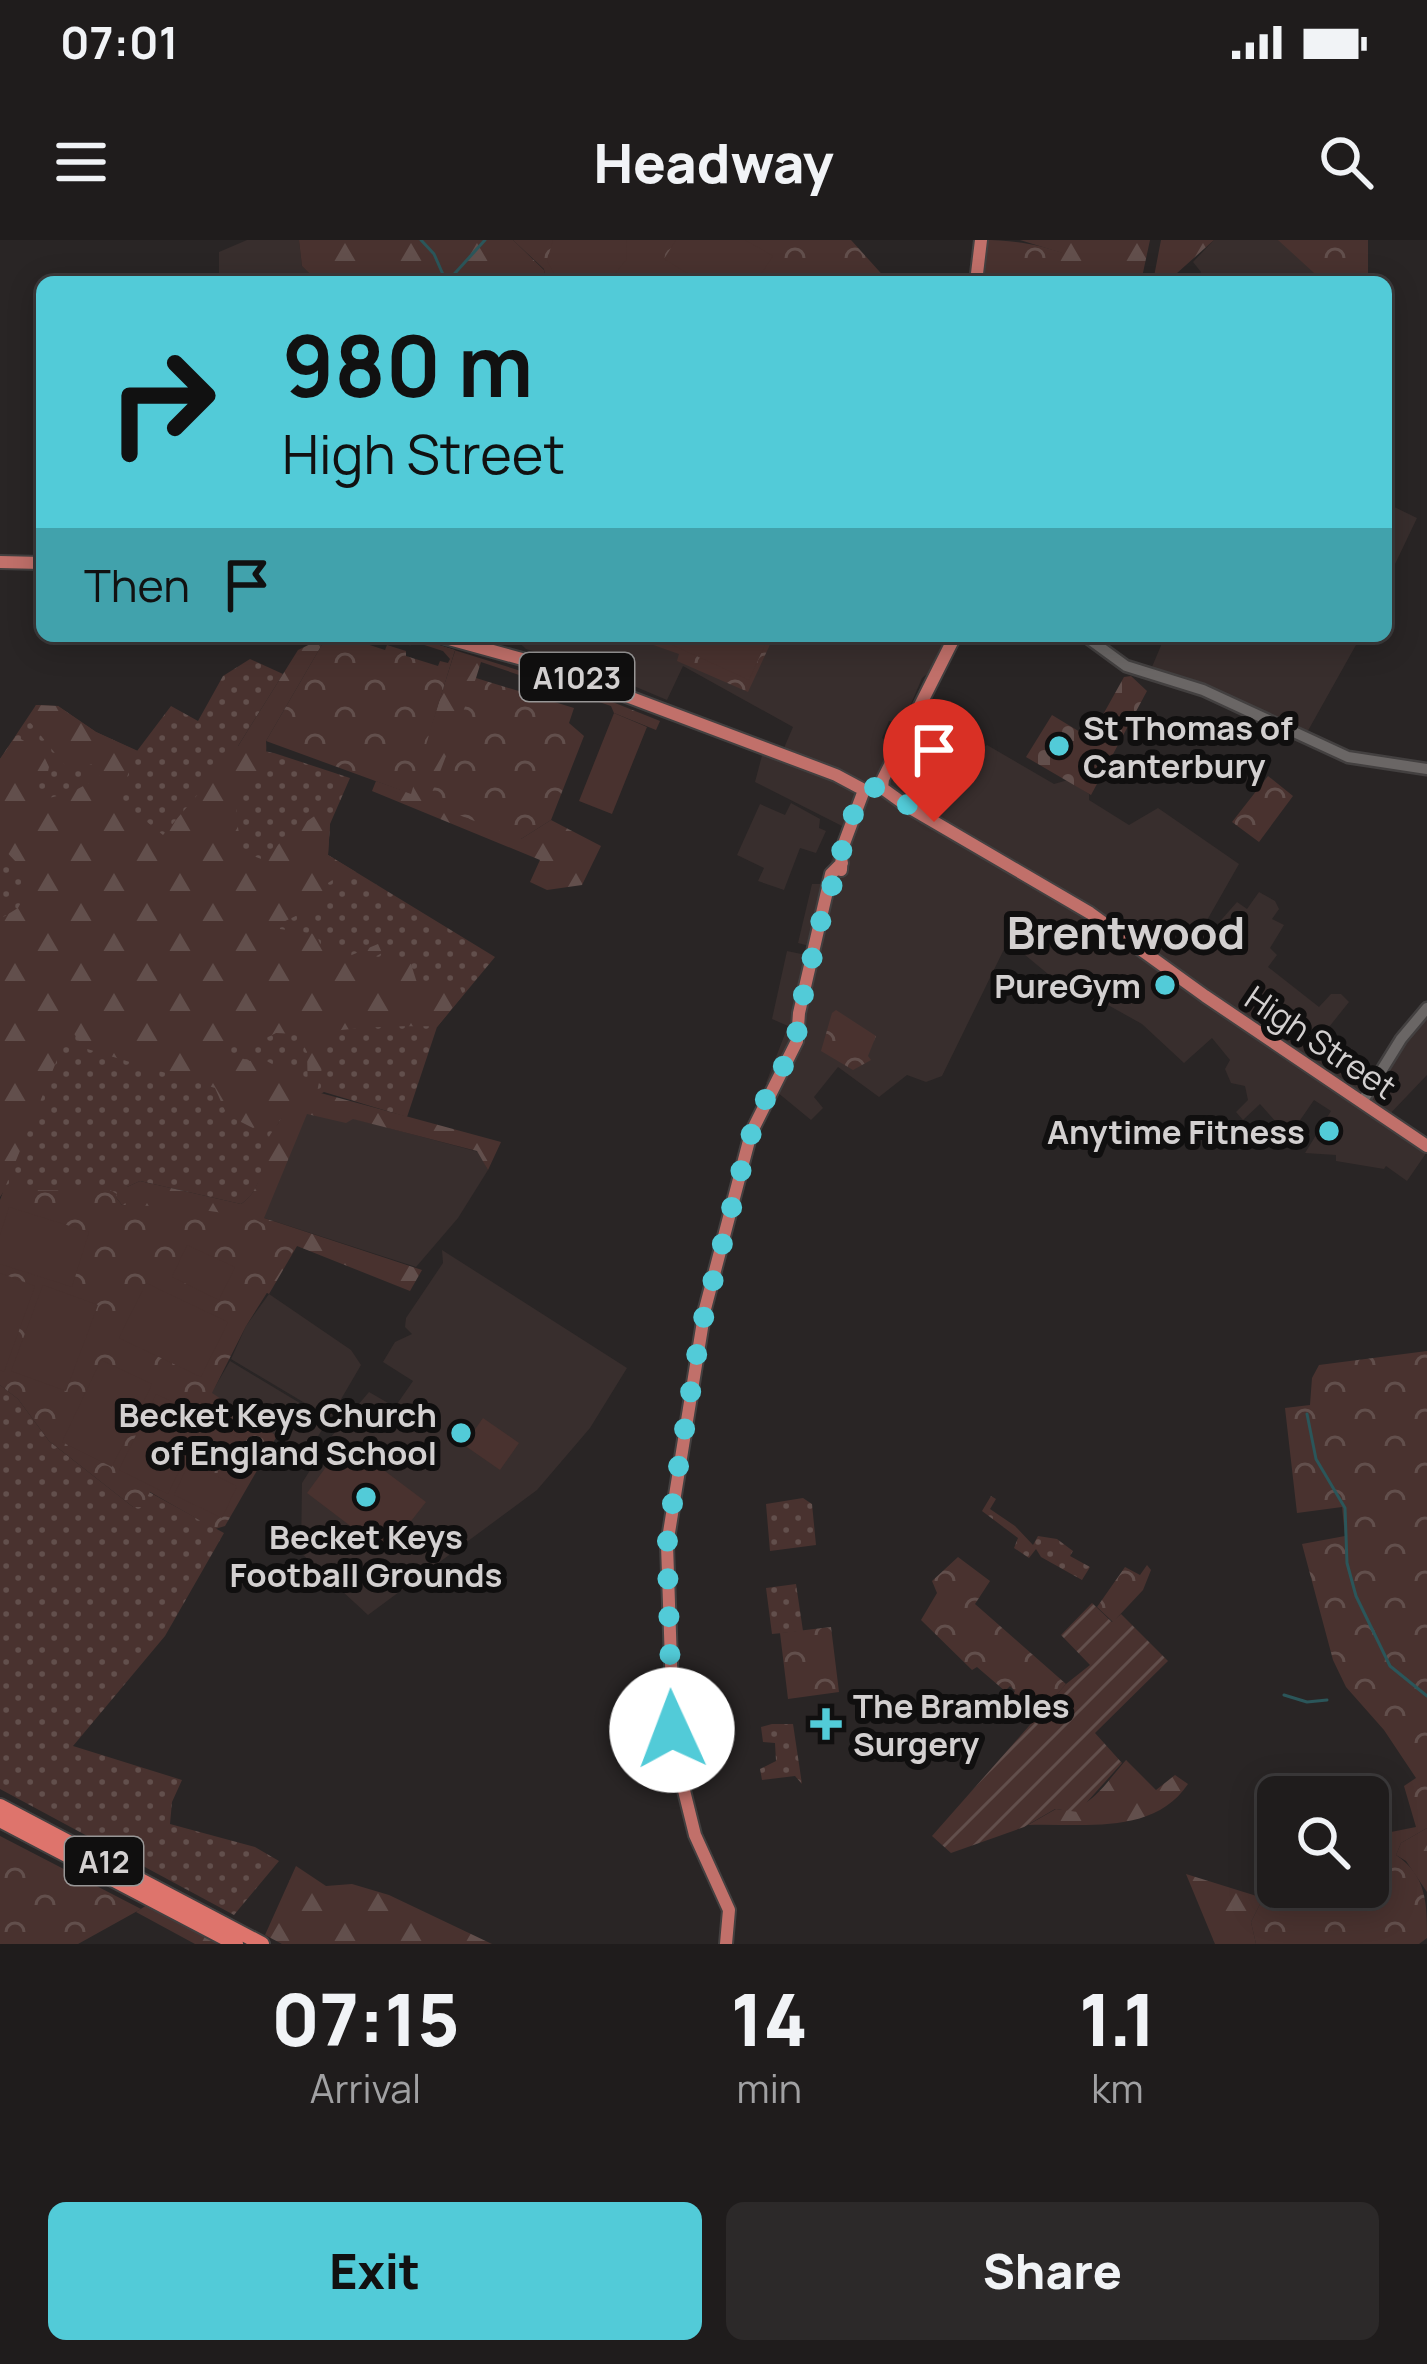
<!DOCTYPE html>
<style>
:root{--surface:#1f1c1c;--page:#2c2929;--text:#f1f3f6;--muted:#a1a1a3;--line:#3c3a3b;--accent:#52cbd8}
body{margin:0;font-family:Manrope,sans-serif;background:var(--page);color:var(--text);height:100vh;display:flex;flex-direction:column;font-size:45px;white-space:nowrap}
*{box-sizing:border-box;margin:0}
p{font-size:39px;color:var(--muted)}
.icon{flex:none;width:66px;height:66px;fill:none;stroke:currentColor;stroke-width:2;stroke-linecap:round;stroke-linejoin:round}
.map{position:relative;height:1704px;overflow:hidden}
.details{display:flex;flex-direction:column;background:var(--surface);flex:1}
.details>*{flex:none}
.hud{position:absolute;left:36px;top:36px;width:1356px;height:366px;border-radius:18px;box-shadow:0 6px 30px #0003,0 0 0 3px var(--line);background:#52cbd8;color:#111;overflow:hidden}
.controls{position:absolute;left:1257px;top:1536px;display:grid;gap:24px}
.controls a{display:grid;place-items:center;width:132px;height:132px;border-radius:18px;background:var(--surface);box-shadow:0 6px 30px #0003,0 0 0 3px var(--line);font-size:60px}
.pin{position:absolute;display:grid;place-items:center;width:102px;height:102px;color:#fff;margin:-123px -51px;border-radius:50% 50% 50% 0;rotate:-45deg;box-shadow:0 0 12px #0007}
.pin .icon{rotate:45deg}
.me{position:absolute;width:132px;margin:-66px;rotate:358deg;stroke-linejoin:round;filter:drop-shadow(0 0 9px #0008)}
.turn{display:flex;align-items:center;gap:42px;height:252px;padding:0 48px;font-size:54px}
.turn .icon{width:156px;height:156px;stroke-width:2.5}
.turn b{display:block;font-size:84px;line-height:102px}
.then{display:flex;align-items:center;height:114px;padding:0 48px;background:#0003;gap:24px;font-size:45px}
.eta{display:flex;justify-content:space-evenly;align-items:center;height:204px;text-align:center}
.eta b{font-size:72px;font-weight:800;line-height:84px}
.primary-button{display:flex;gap:24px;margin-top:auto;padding:24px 48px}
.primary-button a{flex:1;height:138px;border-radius:18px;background:var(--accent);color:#111;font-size:48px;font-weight:800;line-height:138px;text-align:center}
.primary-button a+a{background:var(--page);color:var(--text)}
.status{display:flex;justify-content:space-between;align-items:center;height:84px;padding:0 60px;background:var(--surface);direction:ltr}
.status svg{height:33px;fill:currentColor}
header{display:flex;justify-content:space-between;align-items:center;height:156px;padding:0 48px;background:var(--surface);font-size:54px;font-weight:800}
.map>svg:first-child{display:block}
.built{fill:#382e2d}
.grass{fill:url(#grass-dots)}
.forest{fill:url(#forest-firs);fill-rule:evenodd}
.cemetery{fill:url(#cemetery-stones)}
.park{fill:url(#park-crowns)}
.garden{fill:url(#garden-furrows)}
.pitch{fill:#49322f}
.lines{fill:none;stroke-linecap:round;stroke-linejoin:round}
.stream{stroke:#2b565a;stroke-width:3}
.secondary-casing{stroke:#434040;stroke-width:15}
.primary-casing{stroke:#434040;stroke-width:16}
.trunk-casing{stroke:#434040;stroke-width:18}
.secondary{stroke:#6a6665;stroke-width:10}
.primary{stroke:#c1706a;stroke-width:12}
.trunk{stroke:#de746c;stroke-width:14}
.route{stroke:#52cbd8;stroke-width:21;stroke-dasharray:0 37.8}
.poi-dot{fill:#52cbd8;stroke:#100f0f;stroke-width:4.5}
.labels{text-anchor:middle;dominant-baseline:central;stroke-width:12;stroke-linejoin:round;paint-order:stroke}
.shield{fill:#100f0f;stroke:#989696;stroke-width:3}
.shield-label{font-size:30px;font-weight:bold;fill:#d3d0d0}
.poi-label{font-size:33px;font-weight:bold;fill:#d3d0d0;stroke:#100f0f;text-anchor:end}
.street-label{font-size:33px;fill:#d3d0d0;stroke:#100f0f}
.district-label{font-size:45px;font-weight:bold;fill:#d3d0d0;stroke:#100f0f}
</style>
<div class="status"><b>07:01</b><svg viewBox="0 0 49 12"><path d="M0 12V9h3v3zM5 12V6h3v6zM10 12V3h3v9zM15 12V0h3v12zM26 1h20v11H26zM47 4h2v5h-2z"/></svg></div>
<header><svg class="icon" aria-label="menu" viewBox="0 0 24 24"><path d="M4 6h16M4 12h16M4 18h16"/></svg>Headway<svg class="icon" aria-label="search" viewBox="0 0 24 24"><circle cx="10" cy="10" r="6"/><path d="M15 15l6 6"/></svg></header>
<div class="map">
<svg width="1427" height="1704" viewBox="0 0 1427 1704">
<defs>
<pattern id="grass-dots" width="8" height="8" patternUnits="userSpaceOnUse" patternTransform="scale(3)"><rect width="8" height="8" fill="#49322f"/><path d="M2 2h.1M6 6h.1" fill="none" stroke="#624f4c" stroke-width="1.8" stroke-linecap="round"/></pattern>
<pattern id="forest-firs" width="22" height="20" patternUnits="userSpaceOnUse" patternTransform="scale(3)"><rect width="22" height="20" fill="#49322f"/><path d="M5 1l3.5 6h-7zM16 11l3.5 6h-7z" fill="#624f4c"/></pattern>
<pattern id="cemetery-stones" width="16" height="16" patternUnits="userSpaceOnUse" patternTransform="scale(3)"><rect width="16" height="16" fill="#49322f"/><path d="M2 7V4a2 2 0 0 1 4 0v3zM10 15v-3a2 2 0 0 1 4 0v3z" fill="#624f4c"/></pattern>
<pattern id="park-crowns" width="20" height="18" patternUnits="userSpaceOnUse" patternTransform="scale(3)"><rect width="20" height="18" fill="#49322f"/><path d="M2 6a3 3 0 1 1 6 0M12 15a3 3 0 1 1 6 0" fill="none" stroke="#624f4c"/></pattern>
<pattern id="garden-furrows" width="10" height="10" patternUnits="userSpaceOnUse" patternTransform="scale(3)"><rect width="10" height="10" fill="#49322f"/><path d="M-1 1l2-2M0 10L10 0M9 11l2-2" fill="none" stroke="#624f4c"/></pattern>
</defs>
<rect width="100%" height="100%" fill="#292525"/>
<!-- built -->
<path class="built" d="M 247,0 L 299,0 L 302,26 L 318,42 L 219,42 L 219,12 Z
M 1214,0 L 1368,0 L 1368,42 L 1193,42 L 1201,32 L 1193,22 Z
M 1386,263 L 1417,278 L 1386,343 Z
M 512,396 L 948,396 L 934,429 L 922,438 L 903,483 L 889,481 L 882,498 L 895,506 L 918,511 L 917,515 L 927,520 L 925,525 L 962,542 L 976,513 L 987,505 L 1054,544 L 1068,540 L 1089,554 L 1089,560 L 1129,585 L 1158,568 L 1239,624 L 1206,682 L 1215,687 L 1237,662 L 1247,669 L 1259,652 L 1275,661 L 1279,669 L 1272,679 L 1284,685 L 1270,708 L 1277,715 L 1268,727 L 1319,767 L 1331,754 L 1341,754 L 1349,762 L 1321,797 L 1372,844 L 1427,768 L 1427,835 L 1386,878 L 1427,906 L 1427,912 L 1407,941 L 1386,926 L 1384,929 L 1336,921 L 1336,915 L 1305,913 L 1331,871 L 1314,860 L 1294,889 L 1276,882 L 1260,864 L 1243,880 L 1236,872 L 1248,860 L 1245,846 L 1231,843 L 1225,829 L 1230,820 L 1212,798 L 1184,823 L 1142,784 L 1099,760 L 1071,753 L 1008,701 L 942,836 L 926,842 L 907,835 L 879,857 L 838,827 L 814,857 L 823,868 L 811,880 L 766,843 L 788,786 L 772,779 L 787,711 L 811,716 L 813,707 L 798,703 L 812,644 L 824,644 L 842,586 L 755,542 L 764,508 L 822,524 L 784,508 L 793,487 L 683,426 L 667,460 L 598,431 L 526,409 Z
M 1165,396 L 1361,396 L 1305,496 L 1149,434 Z
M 791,563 L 820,579 L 819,588 L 826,591 L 816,613 L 800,608 L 784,650 L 758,641 L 764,628 L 737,615 L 760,564 L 785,575 Z
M 299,864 L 479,912 L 488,930 L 458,978 L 416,1027 L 255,975 Z
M 442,1010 L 627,1128 L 590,1188 L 537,1250 L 368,1375 L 301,1313 L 302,1243 L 331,1197 L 369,1152 L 395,1167 L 413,1141 L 383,1122 L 395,1102 L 412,1094 L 405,1087 L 406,1078 L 443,1023 Z
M 269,1054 L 351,1110 L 361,1125 L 330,1178 L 231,1119 L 246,1086 Z
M 230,1121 L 328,1180 L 298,1229 L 277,1215 L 285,1201 L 211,1154 Z
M 629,1481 L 665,1481 L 667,1534 L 663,1552 L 630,1525 Z"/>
<!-- grass -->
<path class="grass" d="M 250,419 L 283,434 L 238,506 L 274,513 L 350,538 L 330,584 L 328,615 L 495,717 L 437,787 L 407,877 L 324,852 C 311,859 291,867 282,878 C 262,903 269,946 241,964 L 140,941 L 127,947 L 127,965 L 122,965 L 110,950 L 4,951 L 0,957 L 0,519 L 36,465 L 58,466 L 96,492 L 137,511 L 171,466 L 198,481 L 223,436 Z
M 0,1145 L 18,1159 L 49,1201 L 133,1267 L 149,1252 L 224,1293 L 165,1396 L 73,1506 L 182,1540 L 172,1562 L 170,1584 L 255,1607 L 279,1621 L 234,1675 L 0,1549 Z
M 991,1256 L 996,1259 L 990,1269 L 1015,1286 L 1033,1305 L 1038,1296 L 1057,1299 L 1073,1311 L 1070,1316 L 1090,1327 L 1082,1340 L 1041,1317 L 1036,1309 L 1029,1318 L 1014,1308 L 1018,1298 L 982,1271 Z
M 803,1258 L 812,1264 L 816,1305 L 770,1311 L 766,1264 Z
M 796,1344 L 803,1391 L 772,1394 L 766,1348 Z
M 772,1484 L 793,1484 L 802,1544 L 795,1536 L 762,1540 L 760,1529 L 776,1521 L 775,1503 L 763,1502 L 761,1487 Z"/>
<!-- forest -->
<path class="forest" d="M 299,0 L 513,0 L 544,30 L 546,42 L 318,42 L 302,26 Z
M 1020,0 L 1150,0 L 1141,42 C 1111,42 1082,41 1059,21 L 1062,13 Z
M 1161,0 L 1214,0 L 1167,42 L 1153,42 Z
M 327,396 L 266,501 C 268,527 260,535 240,549 L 236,575 L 242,612 L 264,620 L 287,595 L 316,575 L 330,584 L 328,615 L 356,632 L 340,635 L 328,643 L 330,652 L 321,664 L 279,684 L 280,689 L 316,694 L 322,708 L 335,707 L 340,716 L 347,717 L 378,704 L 382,713 L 371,719 L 371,725 L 376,727 L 387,721 L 411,724 L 418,746 L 457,740 L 463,755 L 437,787 C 420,785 340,787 329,793 L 317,852 L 501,902 L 488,930 L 477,911 L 353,879 L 346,883 L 307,874 L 264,978 L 422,1030 L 410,1051 L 297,1006 L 269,1054 L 125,974 L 127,947 L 140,941 L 241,964 C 262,950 262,924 267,902 C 269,894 278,885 282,877 L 253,888 L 227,875 L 215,848 L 84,808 L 70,788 L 4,950 L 110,950 L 117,954 L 115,959 L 0,961 L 3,952 L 0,951 L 0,679 L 18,668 L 33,640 L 0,605 L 0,519 L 16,496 L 42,512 L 49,527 L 46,540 L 32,544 L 34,562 L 72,552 L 100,537 L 92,524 L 70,532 L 30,482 L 36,465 L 58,466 L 96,492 L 138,511 L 118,558 L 163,595 L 235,511 L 298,410 ZM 276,793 L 298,794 L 307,812 L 308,855 L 304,841 L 259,817 L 250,821 L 214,809 L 220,803 C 238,810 258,803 276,793 Z
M 409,396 L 585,451 L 660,481 L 656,490 L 614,473 L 611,466 L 481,422 L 476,438 L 521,599 L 551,580 L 601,606 L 582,645 L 547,650 L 530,642 L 540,620 L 372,551 L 376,541 L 410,553 L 455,411 Z
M 1126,1520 L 1156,1550 L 1175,1535 L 1188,1544 C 1153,1596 1083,1583 1028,1585 L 1056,1569 C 1087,1576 1107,1541 1126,1520 Z
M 1427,1588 L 1427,1652 L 1406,1621 L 1396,1615 L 1401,1603 Z
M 296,1626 L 326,1646 L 352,1644 L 389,1655 L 492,1704 L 282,1704 L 265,1695 Z
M 1186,1634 L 1263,1658 L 1251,1682 L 1256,1704 L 1215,1704 Z
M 147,1665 L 212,1699 L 219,1704 L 195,1704 L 136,1672 Z"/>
<!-- cemetery -->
<path class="cemetery" d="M 1131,436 L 1147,451 L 1091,555 L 1026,517 L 1052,475 L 1090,498 L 1124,437 Z"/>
<!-- park -->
<path class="park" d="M 513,0 L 851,0 L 888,41 L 546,42 L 544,29 Z
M 981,0 C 1010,0 1034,3 1063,13 L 1060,21 L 1093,39 L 1127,42 L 976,42 Z
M 1278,0 L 1368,0 L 1368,42 L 1324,42 Z
M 327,396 L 342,396 L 385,410 L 387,405 L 406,411 L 406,416 L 438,426 L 440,421 L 448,423 L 450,419 L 443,411 L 412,401 L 410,406 L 408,400 L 402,399 L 401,403 L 389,396 L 409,396 L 455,410 L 411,554 L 266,501 Z
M 628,396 L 774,396 L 748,452 L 677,421 L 679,414 Z
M 476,438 L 574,468 L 569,483 L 584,496 L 551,580 L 521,599 L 428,563 Z
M 1268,536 L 1293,556 L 1259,602 L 1232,582 Z
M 836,770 L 876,796 L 868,816 L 871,820 L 853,830 L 821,811 L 832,773 Z
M 110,950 L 122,965 L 183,967 L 250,977 L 299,1002 L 246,1086 L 212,1153 L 277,1196 L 225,1286 L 215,1289 L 150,1252 L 141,1267 L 133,1267 L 49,1201 L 18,1159 L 0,1145 L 0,960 L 4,951 Z
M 1427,1111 L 1427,1588 L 1401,1603 L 1396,1615 C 1427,1636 1427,1664 1427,1698 L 1419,1704 L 1256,1704 L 1251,1682 L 1263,1658 L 1271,1660 L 1278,1638 L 1278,1647 L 1368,1647 L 1368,1591 L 1381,1594 L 1416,1587 L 1404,1546 L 1416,1538 L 1384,1490 L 1346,1447 L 1333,1420 L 1302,1304 L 1345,1296 L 1342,1267 L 1297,1273 L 1285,1168 L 1310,1165 L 1312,1138 L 1319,1125 Z
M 958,1317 L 990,1341 L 975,1364 L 1066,1444 L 1038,1476 L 1013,1455 L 1015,1451 L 1010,1446 L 1005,1451 L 977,1427 L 972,1430 L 921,1380 L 937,1353 L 932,1341 Z
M 1147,1325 L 1151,1330 L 1143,1350 L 1113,1382 L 1097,1367 L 1125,1327 L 1140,1335 Z
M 831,1387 L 839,1452 L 788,1459 L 780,1393 Z
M 0,1596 L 141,1669 L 78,1704 L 0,1704 Z"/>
<!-- garden -->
<path class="garden" d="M 1092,1363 L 1112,1382 L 1121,1374 L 1168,1421 L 1095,1493 L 1122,1523 L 1078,1572 L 1055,1569 L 1024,1587 L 951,1613 L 932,1596 L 1066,1444 L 1090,1425 L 1061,1395 Z"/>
<!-- pitch -->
<path class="pitch" d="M 553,0 L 626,0 L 627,19 L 608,42 L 559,42 L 547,21 Z
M 676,0 L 745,0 L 773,16 L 756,42 L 702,42 L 664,19 Z
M 671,396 L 769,396 L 749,440 L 668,403 Z
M 614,473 L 647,487 L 612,574 L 579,561 Z
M 9,967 L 89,992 L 72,1047 L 0,1024 L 0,995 Z
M 187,1005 L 235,1027 L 219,1060 L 172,1037 Z
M 0,1033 L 35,1046 L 4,1132 L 0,1130 Z
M 146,1043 L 228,1082 L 201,1137 L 119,1098 Z
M 43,1045 L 98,1065 L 66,1151 L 11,1131 Z
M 101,1120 L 152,1144 L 112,1227 L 62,1202 Z
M 156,1154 L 205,1178 L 168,1254 L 119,1230 Z
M 483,1178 L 519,1203 L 500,1230 L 464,1205 Z
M 210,1184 L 258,1207 L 243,1239 L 195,1217 Z
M 345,1201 L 426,1262 L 386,1313 L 307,1253 Z
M 189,1223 L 237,1246 L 222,1278 L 174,1255 Z"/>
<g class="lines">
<!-- stream -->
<path class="stream" d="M 421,0 L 434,14 L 445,39
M 447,42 L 485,0
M 1307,1174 L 1316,1219 L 1345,1268 L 1347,1323 L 1356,1356 L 1390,1426 L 1427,1456
M 1284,1455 L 1307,1462 L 1327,1460"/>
<defs>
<path id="secondary" d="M 1085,396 L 1126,426 L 1203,450 L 1348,517 L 1427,529
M 1362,862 L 1401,799 L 1427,768"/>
<path id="primary" d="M 976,42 L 981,0
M 0,322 L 42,323
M 438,396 L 544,425 L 836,535 L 864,550
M 882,548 L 907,566 L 1090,673 L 1205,756 L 1427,906
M 882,548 L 883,539 L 955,396
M 841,630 L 842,609 L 864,550
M 726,1704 L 729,1670 L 695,1595 L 674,1510 L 667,1305 L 705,1069 L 751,893 L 797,801 L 799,773 L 831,634 L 842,623"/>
<path id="trunk" d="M 0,1566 L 262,1704
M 0,1580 L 236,1704"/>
</defs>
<!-- secondary casing -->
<use href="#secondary" class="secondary-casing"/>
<!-- primary casing -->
<use href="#primary" class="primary-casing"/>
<!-- trunk casing -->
<use href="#trunk" class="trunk-casing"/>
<!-- secondary -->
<use href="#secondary" class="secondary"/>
<!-- primary -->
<use href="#primary" class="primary"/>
<!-- trunk -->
<use href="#trunk" class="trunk"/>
</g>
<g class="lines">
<!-- route -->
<path class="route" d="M 672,1490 L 667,1305 L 670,1279 L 701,1088 L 746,911 L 757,875 L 797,801 L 797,782 L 828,651 L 840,635 L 842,608 L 859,558 L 870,547 L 882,548 L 934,582"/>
</g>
<!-- markers -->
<g class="poi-dot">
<circle cx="1059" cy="506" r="12"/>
<circle cx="1165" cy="745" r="12"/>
<circle cx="1329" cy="891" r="12"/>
<circle cx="461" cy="1193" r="12"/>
<circle cx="366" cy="1257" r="12"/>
<path d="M820 1466h12v12h12v12h-12v12h-12v-12h-12v-12h12z"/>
</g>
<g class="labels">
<!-- shield labels -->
<g class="shield">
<rect x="520" y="413" width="114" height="48" rx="9"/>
<rect x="65" y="1597" width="78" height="48" rx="9"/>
</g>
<g class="shield-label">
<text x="577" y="437">A1023</text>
<text x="104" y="1621">A12</text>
</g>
<!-- poi labels -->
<g class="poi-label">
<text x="1083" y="487" text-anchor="start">St Thomas of<tspan x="1083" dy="38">Canterbury</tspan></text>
<text x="1141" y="745">PureGym</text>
<text x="1305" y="891">Anytime Fitness</text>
<text x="437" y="1174">Becket Keys Church<tspan x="437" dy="38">of England School</tspan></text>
<text x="366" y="1296" text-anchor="middle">Becket Keys<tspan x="366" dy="38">Football Grounds</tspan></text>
<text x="853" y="1465" text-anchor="start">The Brambles<tspan x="853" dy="38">Surgery</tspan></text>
</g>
<!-- street labels -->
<g class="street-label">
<text transform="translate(1321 802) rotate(34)">High Street</text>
</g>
<!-- district labels -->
<g class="district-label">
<text x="1126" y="692">Brentwood</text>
</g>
</g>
</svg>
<div class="controls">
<a><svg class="icon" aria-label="search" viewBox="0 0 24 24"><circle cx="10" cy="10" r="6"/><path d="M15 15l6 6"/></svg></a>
</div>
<div class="pin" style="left:934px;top:582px;background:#d93025"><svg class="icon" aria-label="arrive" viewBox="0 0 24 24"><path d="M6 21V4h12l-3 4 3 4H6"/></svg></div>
<svg class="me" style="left:672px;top:1490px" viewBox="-20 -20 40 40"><circle r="19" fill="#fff"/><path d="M0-13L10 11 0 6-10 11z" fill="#52cbd8"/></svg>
<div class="hud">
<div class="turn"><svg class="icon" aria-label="right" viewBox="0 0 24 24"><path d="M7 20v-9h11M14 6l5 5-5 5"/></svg><div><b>980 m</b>High Street</div></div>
<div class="then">Then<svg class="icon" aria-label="arrive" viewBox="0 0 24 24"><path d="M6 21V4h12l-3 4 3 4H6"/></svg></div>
</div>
</div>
<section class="details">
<div class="eta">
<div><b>07:15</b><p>Arrival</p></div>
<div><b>14</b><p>min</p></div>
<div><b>1.1</b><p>km</p></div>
</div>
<div class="primary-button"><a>Exit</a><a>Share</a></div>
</section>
